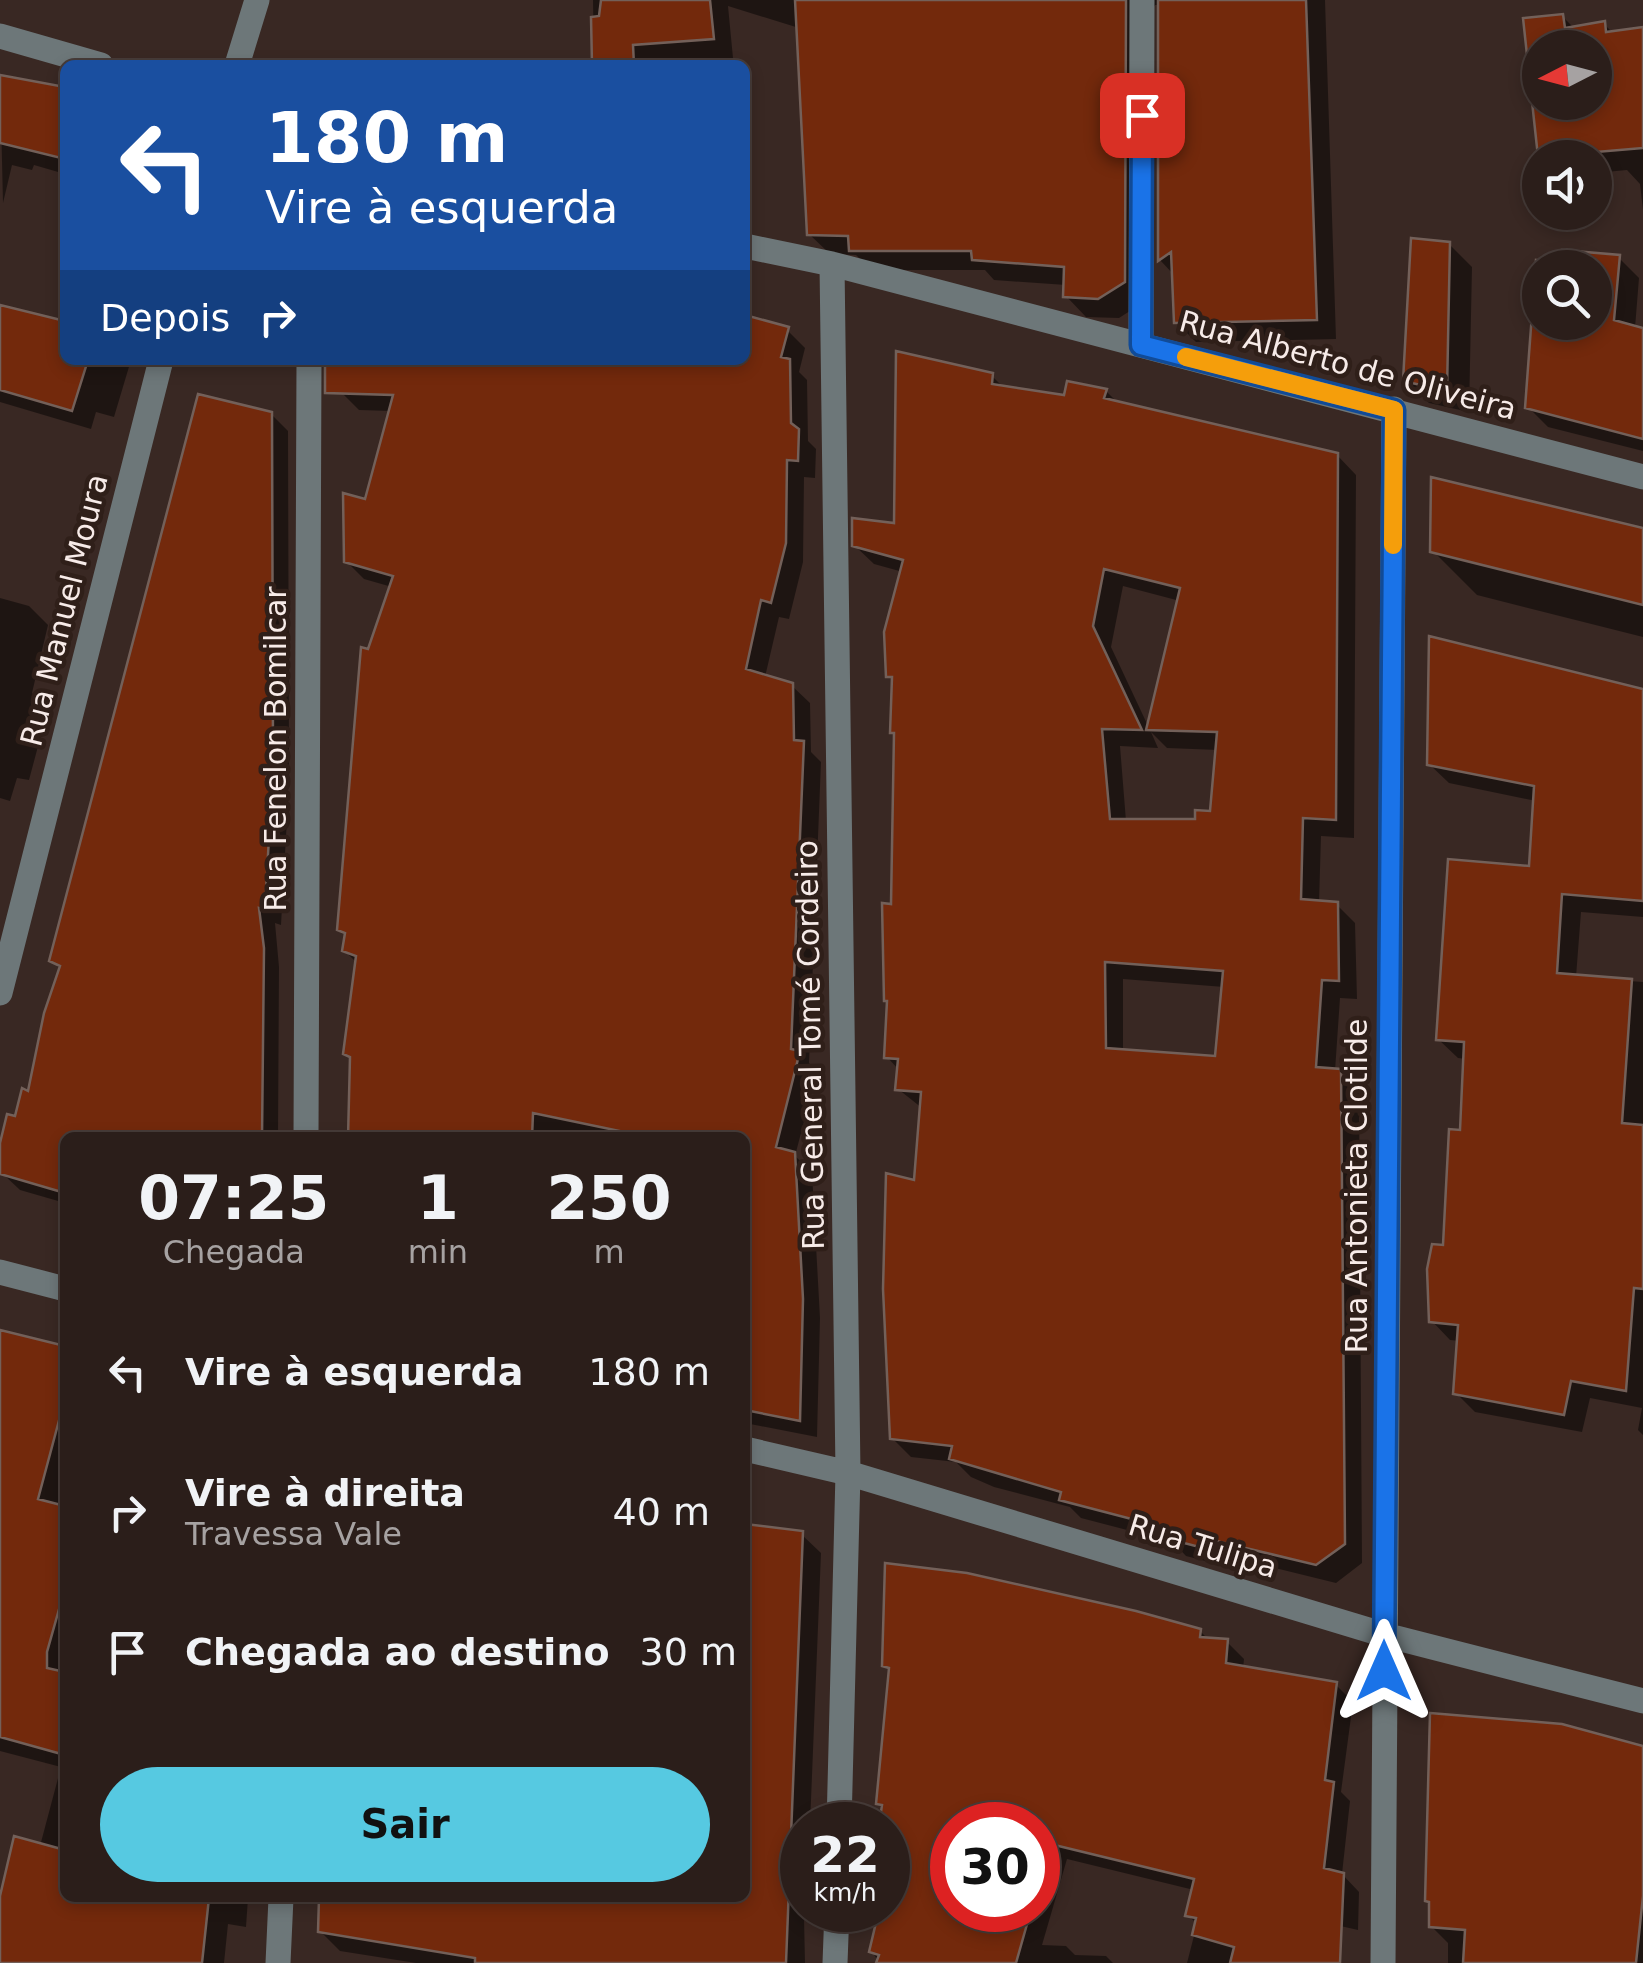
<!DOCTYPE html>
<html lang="pt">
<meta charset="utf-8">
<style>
:root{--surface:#2b1e1a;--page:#332723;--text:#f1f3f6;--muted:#a6a2a2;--line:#473c39;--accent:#56c9e1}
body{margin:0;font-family:"DejaVu Sans",sans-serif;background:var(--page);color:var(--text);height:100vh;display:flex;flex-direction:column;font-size:38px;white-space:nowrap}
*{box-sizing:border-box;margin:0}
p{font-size:32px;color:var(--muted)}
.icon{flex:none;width:55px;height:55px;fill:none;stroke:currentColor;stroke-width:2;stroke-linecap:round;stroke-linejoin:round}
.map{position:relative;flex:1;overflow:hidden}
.panel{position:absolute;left:60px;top:1132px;width:690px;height:770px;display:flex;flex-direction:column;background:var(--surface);border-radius:15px;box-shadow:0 5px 15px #0003,0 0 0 2px var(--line)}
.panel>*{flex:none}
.top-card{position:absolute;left:60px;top:60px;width:690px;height:305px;border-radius:15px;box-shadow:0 5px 15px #0003,0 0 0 2px var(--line);background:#1a4fa0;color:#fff;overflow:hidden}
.needle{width:65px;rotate:264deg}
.fabs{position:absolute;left:1522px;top:30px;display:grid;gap:20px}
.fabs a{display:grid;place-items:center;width:90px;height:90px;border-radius:50%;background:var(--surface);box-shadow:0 5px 15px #0003,0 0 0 2px var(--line);font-size:50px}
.speed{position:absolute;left:780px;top:1802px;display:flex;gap:20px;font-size:50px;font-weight:700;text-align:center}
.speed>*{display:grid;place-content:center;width:130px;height:130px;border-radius:50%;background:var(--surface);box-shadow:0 5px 15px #0003,0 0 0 2px var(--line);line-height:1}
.speed small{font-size:25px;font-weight:400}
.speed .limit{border:15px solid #d22;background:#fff;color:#111}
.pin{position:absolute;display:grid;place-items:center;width:85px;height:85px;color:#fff;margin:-42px;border-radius:20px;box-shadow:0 5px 15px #0006}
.me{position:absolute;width:110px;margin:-55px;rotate:0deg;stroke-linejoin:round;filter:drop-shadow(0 0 8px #0008)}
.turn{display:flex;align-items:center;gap:35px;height:210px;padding:0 40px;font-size:45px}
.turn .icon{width:130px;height:130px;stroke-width:2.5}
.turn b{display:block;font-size:70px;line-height:85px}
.then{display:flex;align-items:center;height:95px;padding:0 40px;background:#0003;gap:20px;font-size:38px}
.eta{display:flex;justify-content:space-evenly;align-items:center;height:170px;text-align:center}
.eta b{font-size:60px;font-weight:600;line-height:70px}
.button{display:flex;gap:20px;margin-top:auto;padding:20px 40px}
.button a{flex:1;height:115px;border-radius:60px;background:var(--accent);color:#111;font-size:40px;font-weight:600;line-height:115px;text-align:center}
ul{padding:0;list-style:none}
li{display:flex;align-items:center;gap:30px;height:140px;padding:0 40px}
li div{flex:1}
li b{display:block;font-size:38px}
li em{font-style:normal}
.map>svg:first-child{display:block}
.shadow{fill:#0007;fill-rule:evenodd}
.building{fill:#73290c;stroke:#736059;stroke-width:2.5;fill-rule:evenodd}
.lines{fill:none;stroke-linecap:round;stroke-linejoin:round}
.minor{stroke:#6d7779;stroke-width:25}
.route-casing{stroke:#114b97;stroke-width:25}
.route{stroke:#1a73e8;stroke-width:18}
.slow{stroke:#f59e0b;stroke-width:18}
.labels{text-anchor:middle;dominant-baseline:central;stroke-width:9;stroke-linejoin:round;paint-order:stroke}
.street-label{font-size:30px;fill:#f7ebe8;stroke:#2f1f19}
</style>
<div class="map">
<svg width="1643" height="1963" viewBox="0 0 1643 1963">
<rect width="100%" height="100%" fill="#392823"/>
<!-- shadow -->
<path class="shadow" d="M 593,0 L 1325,0 L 1336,339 L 1196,342 L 1176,322 L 1174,275 L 1160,260 L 1161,5 L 1155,5 L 1145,21 L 1144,302 L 1119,318 L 1086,317 L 1066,296 L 1066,285 L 994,280 L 985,270 L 872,270 L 856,255 L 830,254 L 809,234 L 799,28 L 728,6 L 733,58 L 594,65 Z
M 1562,16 L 1575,29 L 1604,24 L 1614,34 L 1643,30 L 1643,210 L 1640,184 L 1627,170 L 1595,173 L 1595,158 L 1541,156 L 1526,20 ZM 1540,48 L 1595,48 L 1595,102 L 1540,102 Z
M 0,77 L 65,89 L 65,174 L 34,165 L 32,170 L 12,165 L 3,203 Z
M 1449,244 L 1472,267 L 1469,412 L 1429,403 L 1406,380 Z
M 1618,257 L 1639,278 L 1635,328 L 1643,331 L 1643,451 L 1548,427 L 1528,407 L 1538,263 L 1563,265 ZM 1540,268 L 1595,268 L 1595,322 L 1540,322 Z
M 0,307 L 65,323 L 65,360 L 131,360 L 114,417 L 96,412 L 91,429 L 0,402 Z
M 745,316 L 787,330 L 805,348 L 799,372 L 807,380 L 808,441 L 816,449 L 815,478 L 804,477 L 803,562 L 789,619 L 779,617 L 765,677 L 791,685 L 810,703 L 811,752 L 821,762 L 809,1063 L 817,1072 L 795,1156 L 812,1172 L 820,1318 L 817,1437 L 745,1423 L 745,1138 L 350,1138 L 352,1060 L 346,1053 L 358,964 L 344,950 L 347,937 L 340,929 L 392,587 L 364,579 L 346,561 L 391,411 L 359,410 L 341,392 L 341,360 L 745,360 Z
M 992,376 L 1004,388 L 1066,398 L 1106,391 L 1118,403 L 1337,455 L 1356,475 L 1354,838 L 1321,836 L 1319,903 L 1336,904 L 1355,923 L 1357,999 L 1340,998 L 1335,1071 L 1359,1090 L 1362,1563 L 1336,1583 L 1222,1555 L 1221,1565 L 1186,1556 L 1173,1542 L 1081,1518 L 1070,1507 L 994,1487 L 971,1477 L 956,1462 L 911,1457 L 892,1438 L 922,1108 L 898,1089 L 899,1070 L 887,1057 L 896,736 L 894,681 L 889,676 L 903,572 L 874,564 L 854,545 L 896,526 ZM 1123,586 L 1180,601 L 1149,728 L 1111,647 ZM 1151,732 L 1167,748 L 1218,750 L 1212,813 L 1197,822 L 1126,821 L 1120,746 L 1158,748 ZM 1123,979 L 1224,987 L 1218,1058 L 1123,1052 Z
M 271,414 L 288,431 L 289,763 L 282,796 L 288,801 L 281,925 L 275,923 L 279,967 L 278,1138 L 65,1138 L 65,1203 L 20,1190 L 3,1174 L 30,1095 L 61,970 L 52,961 Z
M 1643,530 L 1643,637 L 1477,595 L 1433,551 Z
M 0,598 L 29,606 L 48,625 L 32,693 L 48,709 L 29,780 L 17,778 L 10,801 L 0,798 Z
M 1643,698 L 1643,917 L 1581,912 L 1576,977 L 1643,982 L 1643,1435 L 1638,1430 L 1642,1408 L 1590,1398 L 1582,1432 L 1475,1412 L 1456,1393 L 1460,1341 L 1450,1340 L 1431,1320 L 1462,1133 L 1466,1059 L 1458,1058 L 1438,1039 L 1532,868 L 1536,801 L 1449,783 L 1429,764 Z
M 0,1332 L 65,1349 L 65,1898 L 248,1898 L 246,1927 L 228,1924 L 224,1963 L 0,1963 L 0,1907 L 40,1846 L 61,1767 L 0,1751 Z
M 745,1529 L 801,1534 L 821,1553 L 810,1825 L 802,1825 L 805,1963 L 416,1963 L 340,1951 L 320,1931 L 324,1898 L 745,1898 Z
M 1200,1631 L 1209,1640 L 1227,1642 L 1244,1659 L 1243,1669 L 1336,1685 L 1353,1702 L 1341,1792 L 1350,1801 L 1342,1874 L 1359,1892 L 1358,1930 L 1336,1925 L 1330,1963 L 1187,1963 L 1197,1924 L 1188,1915 L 1194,1890 L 1067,1859 L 1042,1945 L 1066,1946 L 1075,1955 L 1106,1956 L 1113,1963 L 879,1963 L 872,1951 L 882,1910 L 888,1910 L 888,1825 L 879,1825 L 891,1672 L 885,1665 ZM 952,1825 L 1038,1825 L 1038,1910 L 952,1910 Z
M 1643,1747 L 1643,1963 L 1448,1963 L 1448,1943 L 1431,1926 L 1432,1905 L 1427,1900 Z"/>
<!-- building -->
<path class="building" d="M 601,0 L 710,0 L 714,39 L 633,45 L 634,65 L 592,65 L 591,17 L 599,16 Z
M 795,0 L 1126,0 L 1125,282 L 1098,299 L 1063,297 L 1064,267 L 972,260 L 971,251 L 849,251 L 848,236 L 807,235 Z
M 1158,0 L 1306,0 L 1317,320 L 1174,323 L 1171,252 L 1158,261 Z
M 1563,14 L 1565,28 L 1605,21 L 1606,32 L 1643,27 L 1643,148 L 1538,157 L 1523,18 ZM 1540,48 L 1595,48 L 1595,102 L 1540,102 Z
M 0,75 L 65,87 L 65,159 L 0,143 Z
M 1411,238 L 1450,242 L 1447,391 L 1403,381 Z
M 1562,250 L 1620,255 L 1614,320 L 1643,328 L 1643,439 L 1525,408 L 1536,260 L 1561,263 ZM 1540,268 L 1595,268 L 1595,322 L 1540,322 Z
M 0,305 L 65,321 L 65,360 L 88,360 L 72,411 L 0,390 Z
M 745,315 L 789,327 L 781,357 L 790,359 L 791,423 L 799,429 L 798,461 L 787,460 L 786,543 L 771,603 L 761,600 L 746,669 L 793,683 L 794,740 L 804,741 L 791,1049 L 800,1051 L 776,1147 L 795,1152 L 803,1299 L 800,1421 L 745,1410 L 745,1138 L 653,1138 L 533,1113 L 532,1138 L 348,1138 L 350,1057 L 343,1054 L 356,956 L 342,951 L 345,933 L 337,930 L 361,647 L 368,649 L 393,576 L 344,562 L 343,493 L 365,499 L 393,395 L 325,393 L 325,360 L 745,360 Z
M 896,351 L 993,373 L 992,384 L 1064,395 L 1067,381 L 1107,389 L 1104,398 L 1338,453 L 1336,820 L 1303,818 L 1301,899 L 1338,902 L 1339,981 L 1322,980 L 1316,1067 L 1341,1069 L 1345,1544 L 1316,1565 L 1204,1538 L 1203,1548 L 1165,1538 L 1166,1528 L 1059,1500 L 1061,1492 L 949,1459 L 952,1446 L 890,1439 L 883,1289 L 886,1173 L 914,1180 L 921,1092 L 895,1090 L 898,1059 L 884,1058 L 887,1001 L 884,1001 L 882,903 L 891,904 L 894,733 L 890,733 L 892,677 L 886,677 L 884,632 L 903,560 L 852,546 L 852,518 L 894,523 ZM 1104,569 L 1180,588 L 1146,730 L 1217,732 L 1210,811 L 1195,810 L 1195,819 L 1110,819 L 1102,729 L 1142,730 L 1093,626 ZM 1105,962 L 1223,971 L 1215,1056 L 1106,1048 Z
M 198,394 L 272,412 L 273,745 L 266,780 L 272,782 L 265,910 L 259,908 L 264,948 L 262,1138 L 65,1138 L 65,1193 L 0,1174 L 0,1143 L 7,1114 L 15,1116 L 22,1088 L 28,1091 L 44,1013 L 60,966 L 49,961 Z
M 1431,477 L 1643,528 L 1643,605 L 1430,552 Z
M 1429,636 L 1643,689 L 1643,901 L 1562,894 L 1557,973 L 1632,979 L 1622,1123 L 1643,1125 L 1643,1289 L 1634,1288 L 1626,1391 L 1571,1381 L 1564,1415 L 1453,1394 L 1458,1325 L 1429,1322 L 1427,1269 L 1432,1244 L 1443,1245 L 1449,1129 L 1460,1130 L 1464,1042 L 1436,1040 L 1448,859 L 1529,866 L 1534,786 L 1427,765 Z
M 0,1330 L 65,1346 L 65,1398 L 38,1499 L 65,1506 L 65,1588 L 47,1652 L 47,1668 L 65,1672 L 65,1755 L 0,1737 Z
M 745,1524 L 803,1531 L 786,1963 L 475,1963 L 475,1958 L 318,1932 L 319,1898 L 745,1898 Z
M 885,1563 L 967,1573 L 1136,1611 L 1201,1629 L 1200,1637 L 1228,1639 L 1226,1663 L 1337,1682 L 1325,1780 L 1334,1782 L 1324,1868 L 1344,1873 L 1340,1963 L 1230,1963 L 1234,1947 L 1192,1935 L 1196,1918 L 1185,1916 L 1194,1879 L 1038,1841 L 1038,1825 L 952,1825 L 952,1910 L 1031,1910 L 1016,1963 L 876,1963 L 879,1955 L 869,1952 L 879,1910 L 888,1910 L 888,1825 L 879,1825 L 882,1805 L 876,1804 L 889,1668 L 882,1666 Z
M 1430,1713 L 1562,1724 L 1643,1746 L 1643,1896 L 1636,1963 L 1463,1963 L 1465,1930 L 1429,1927 L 1429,1902 L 1425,1901 Z
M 14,1836 L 65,1850 L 65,1898 L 209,1898 L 202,1963 L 0,1963 L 0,1896 Z"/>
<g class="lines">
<!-- minor -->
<path class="minor" d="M 0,36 L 101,65
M 237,65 L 257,0
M 745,246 L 832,264 L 1643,477
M 832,264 L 848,1473 L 839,1825
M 1141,345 L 1142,0
M 0,993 L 161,360
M 306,1138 L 309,360
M 0,1272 L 65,1289
M 745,1449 L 848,1473 L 1385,1635 L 1643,1701
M 278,1963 L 281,1898
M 835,1963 L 837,1910
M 1383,1963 L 1394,409"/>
</g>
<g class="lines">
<defs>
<path id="route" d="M 1142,115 L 1141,345 L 1394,410 L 1384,1671"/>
</defs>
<!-- route casing -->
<use href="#route" class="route-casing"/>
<!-- route -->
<use href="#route" class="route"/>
<!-- slow -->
<path class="slow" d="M 1186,357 L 1394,410 L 1393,545"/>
</g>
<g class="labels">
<!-- street labels -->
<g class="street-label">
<text transform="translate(1348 365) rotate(15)">Rua Alberto de Oliveira</text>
<text transform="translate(64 610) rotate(-76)">Rua Manuel Moura</text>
<text transform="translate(275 749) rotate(-90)">Rua Fenelon Bomilcar</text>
<text transform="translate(810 1045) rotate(-91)">Rua General Tomé Cordeiro</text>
<text transform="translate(1356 1186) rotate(-90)">Rua Antonieta Clotilde</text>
<text transform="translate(1203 1546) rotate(17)">Rua Tulipa</text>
</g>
</g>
</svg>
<div class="fabs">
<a><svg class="needle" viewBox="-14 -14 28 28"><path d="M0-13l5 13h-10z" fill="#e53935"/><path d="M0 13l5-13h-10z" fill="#a6a2a2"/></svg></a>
<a><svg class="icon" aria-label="sound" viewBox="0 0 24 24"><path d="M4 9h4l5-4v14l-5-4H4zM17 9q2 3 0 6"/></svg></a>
<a><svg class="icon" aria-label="search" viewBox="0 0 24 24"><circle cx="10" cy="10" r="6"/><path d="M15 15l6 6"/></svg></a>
</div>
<div class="speed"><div>22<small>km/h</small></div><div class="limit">30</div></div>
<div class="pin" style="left:1142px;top:115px;background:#d93025"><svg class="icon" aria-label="arrive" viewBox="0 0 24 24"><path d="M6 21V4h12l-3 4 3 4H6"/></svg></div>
<svg class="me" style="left:1384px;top:1671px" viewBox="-20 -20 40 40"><path d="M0-17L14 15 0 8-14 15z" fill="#1a73e8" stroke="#fff" stroke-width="4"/></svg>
<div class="top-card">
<div class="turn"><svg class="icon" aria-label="left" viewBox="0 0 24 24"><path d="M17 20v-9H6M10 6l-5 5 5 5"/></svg><div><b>180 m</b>Vire à esquerda</div></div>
<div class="then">Depois<svg class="icon" aria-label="right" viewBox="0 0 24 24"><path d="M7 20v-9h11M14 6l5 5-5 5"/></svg></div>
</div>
<section class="panel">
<div class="eta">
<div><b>07:25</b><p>Chegada</p></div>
<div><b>1</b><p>min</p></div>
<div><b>250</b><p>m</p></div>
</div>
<ul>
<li><svg class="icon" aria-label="left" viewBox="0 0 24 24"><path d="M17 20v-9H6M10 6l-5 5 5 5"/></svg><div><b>Vire à esquerda</b></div><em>180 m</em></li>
<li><svg class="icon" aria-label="right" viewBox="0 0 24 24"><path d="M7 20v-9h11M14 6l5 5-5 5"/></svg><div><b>Vire à direita</b><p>Travessa Vale</p></div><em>40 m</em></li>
<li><svg class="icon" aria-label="arrive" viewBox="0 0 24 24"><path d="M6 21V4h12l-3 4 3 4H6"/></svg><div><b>Chegada ao destino</b></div><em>30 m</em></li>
</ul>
<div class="button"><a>Sair</a></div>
</section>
</div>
